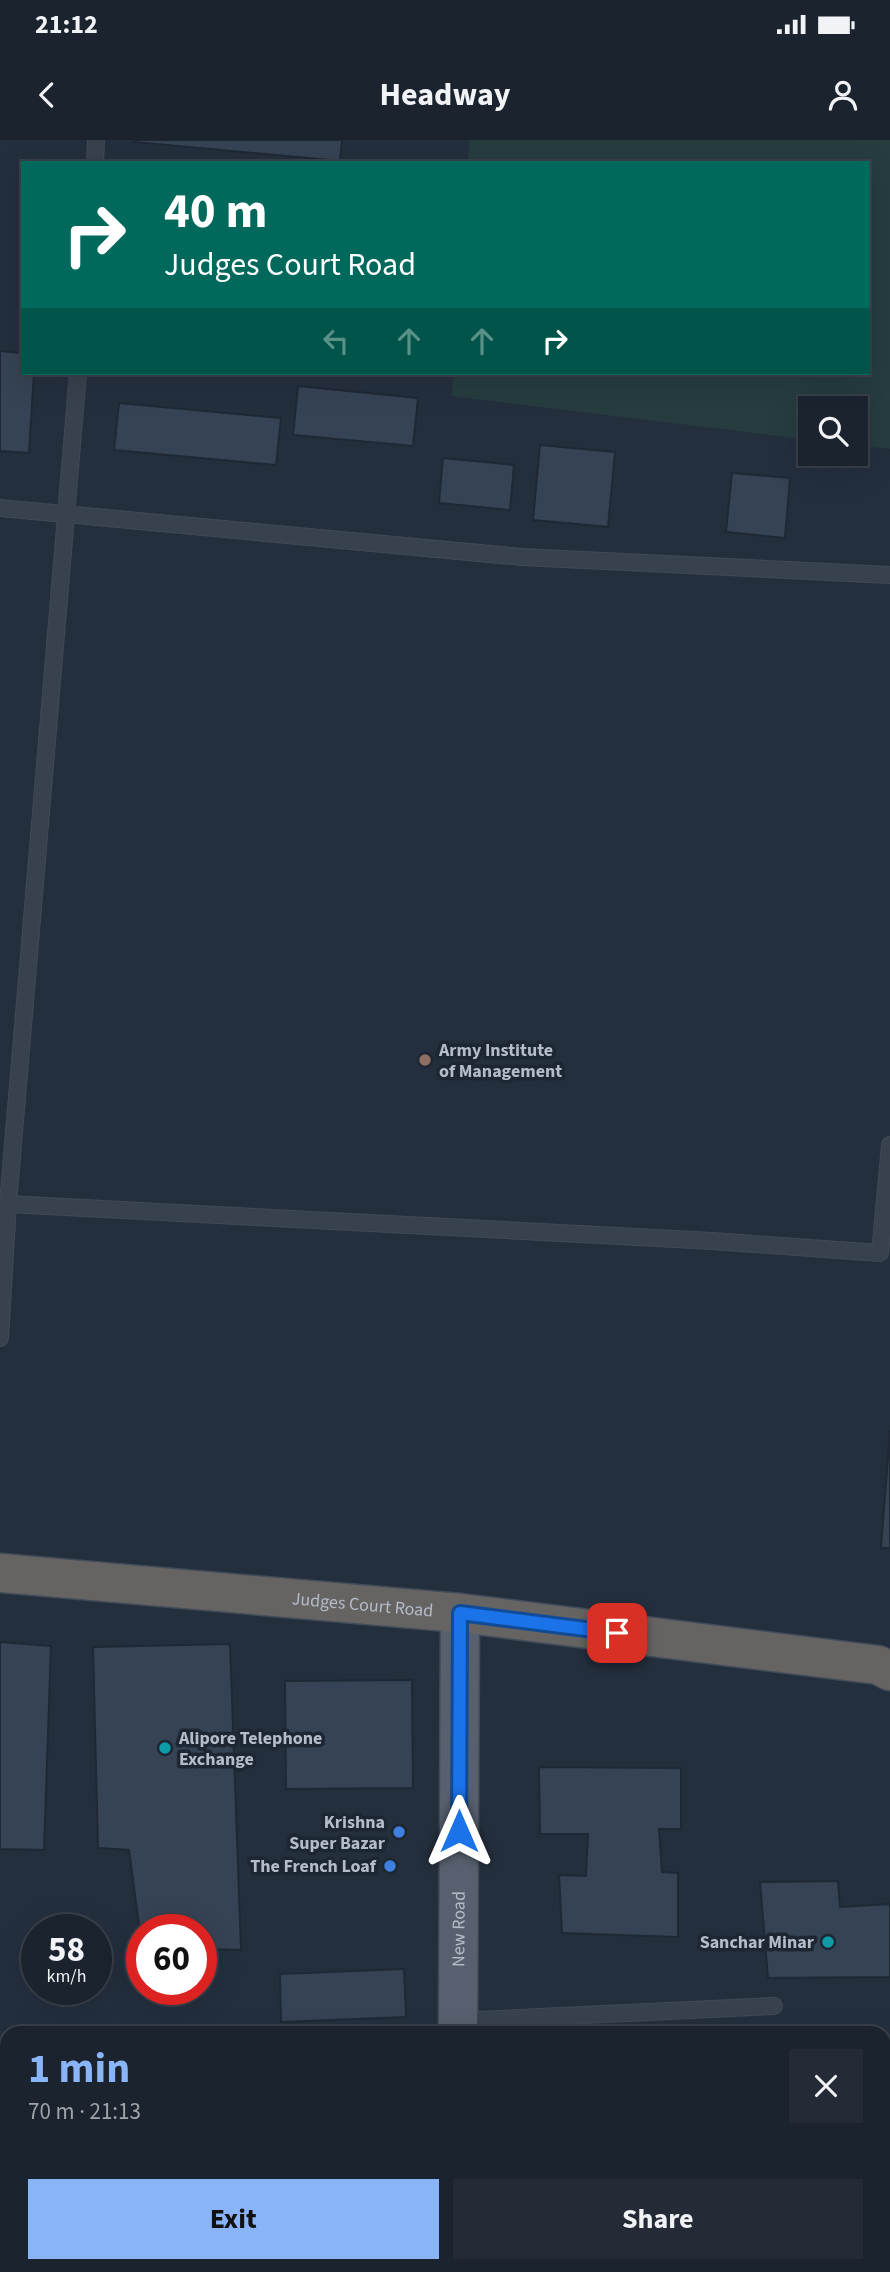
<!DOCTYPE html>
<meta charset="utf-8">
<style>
:root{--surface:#1b232e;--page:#242b36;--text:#f1f3f6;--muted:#a0a4aa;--line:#39404a;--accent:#8ab4f8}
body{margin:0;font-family:"Source Sans 3",sans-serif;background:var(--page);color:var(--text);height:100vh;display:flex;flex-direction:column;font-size:26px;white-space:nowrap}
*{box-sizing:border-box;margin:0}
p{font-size:23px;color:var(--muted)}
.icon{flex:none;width:38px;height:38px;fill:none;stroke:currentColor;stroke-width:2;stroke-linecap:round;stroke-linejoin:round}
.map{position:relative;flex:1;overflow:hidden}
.side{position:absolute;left:0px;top:1886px;width:891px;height:247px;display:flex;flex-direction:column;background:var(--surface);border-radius:21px 21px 0 0;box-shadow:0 7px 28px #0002,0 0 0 2px var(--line)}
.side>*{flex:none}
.guide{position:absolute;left:21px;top:21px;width:849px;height:214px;border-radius:0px;box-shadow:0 7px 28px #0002,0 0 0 2px var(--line);background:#00695c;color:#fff;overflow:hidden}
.fabs{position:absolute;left:798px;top:256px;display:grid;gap:14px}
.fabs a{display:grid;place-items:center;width:70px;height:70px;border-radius:0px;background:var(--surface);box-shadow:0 7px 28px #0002,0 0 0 2px var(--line);font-size:35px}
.speed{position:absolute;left:21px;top:1774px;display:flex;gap:14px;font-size:35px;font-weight:700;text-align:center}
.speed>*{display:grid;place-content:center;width:91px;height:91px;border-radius:50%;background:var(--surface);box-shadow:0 7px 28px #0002,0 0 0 2px var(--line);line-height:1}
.speed small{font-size:18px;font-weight:400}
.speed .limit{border:10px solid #d22;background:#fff;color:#111}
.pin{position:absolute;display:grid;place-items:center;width:60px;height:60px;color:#fff;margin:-30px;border-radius:14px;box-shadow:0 4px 10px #0006}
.me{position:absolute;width:77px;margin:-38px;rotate:0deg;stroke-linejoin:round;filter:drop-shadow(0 0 5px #0008)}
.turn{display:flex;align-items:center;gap:24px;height:147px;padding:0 28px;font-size:32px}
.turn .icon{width:91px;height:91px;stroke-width:2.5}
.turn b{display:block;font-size:49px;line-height:60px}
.lanes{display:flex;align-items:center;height:66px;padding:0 28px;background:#0003;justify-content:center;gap:35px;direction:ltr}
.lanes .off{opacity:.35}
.round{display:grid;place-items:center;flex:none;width:74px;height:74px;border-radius:0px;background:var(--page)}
.headline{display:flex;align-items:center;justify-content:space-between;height:119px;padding:0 28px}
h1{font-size:42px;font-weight:700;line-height:52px;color:var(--accent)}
.cta{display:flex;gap:14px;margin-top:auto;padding:14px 28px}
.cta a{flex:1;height:80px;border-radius:0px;background:var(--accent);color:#111;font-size:28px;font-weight:700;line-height:80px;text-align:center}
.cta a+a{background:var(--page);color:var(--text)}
.status{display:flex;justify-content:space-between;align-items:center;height:49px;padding:0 35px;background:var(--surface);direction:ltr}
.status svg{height:19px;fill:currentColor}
header{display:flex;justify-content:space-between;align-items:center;height:91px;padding:0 28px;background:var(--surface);font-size:32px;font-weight:700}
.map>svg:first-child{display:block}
.green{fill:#263c3f}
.building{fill:#364354;stroke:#1f2835;stroke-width:2}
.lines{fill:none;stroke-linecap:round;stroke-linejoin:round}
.service-casing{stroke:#414a57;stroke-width:18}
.primary-casing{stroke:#414a57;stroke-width:41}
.trunk-casing{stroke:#434c59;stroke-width:41}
.service{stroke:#38414e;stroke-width:16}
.primary{stroke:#56606e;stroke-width:38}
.trunk{stroke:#656462;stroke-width:38}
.route-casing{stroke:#114b97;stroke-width:18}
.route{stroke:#1a73e8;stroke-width:12}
.education-dot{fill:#8d6e63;stroke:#1d2633;stroke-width:2.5}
.culture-dot{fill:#0f9aa8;stroke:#1d2633;stroke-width:2.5}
.shop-dot{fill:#3f7fe0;stroke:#1d2633;stroke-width:2.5}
.labels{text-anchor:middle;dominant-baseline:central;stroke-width:7;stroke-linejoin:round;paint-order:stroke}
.poi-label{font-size:18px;font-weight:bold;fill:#b4bcc9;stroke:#1d2633;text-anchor:end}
.street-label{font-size:18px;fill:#b4bcc9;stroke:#1d2633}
</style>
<div class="status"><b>21:12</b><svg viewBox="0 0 49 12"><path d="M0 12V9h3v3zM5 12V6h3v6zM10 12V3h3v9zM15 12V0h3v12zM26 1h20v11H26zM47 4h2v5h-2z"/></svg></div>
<header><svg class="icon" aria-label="back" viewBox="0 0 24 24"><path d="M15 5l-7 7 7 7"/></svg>Headway<svg class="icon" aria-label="person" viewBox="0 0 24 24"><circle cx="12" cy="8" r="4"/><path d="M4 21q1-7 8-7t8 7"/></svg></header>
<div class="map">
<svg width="890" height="2132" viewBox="0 0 890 2132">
<rect width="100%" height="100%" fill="#242f3e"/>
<!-- green -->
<path class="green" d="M 470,0 L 890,0 L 890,309 L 856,305 L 856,268 L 810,268 L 810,300 L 452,256 L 453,233 L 868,233 L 868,23 L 468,23 Z"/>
<!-- building -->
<path class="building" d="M 135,0 L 342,0 L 340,21 L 134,2 Z
M 0,211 L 23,213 L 23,233 L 34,233 L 29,313 L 0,311 Z
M 298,246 L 418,258 L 413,306 L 293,295 Z
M 119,263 L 281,278 L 276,325 L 114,310 Z
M 540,305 L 615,312 L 608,387 L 533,380 Z
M 443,318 L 514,325 L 510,370 L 439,363 Z
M 732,333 L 790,338 L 785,398 L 726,392 Z
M 890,1290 L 890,1408 L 881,1408 Z
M 0,1502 L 51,1506 L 44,1710 L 0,1709 Z
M 230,1504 L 241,1810 L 201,1809 L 201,1790 L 142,1790 L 142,1808 L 129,1710 L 98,1708 L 93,1507 Z
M 412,1540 L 413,1648 L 286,1649 L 285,1541 Z
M 539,1627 L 681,1628 L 681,1689 L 659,1689 L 662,1732 L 678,1733 L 678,1797 L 562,1793 L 559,1735 L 586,1736 L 588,1694 L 540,1694 Z
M 838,1741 L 840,1767 L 889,1764 L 890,1761 L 890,1837 L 768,1838 L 760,1742 Z
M 404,1829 L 406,1877 L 281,1882 L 280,1834 Z
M 127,2126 L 243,2128 L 243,2132 L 127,2132 Z
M 494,2126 L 574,2126 L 574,2132 L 494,2132 Z
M 594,2126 L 701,2126 L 701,2132 L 594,2132 Z"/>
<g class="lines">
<defs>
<path id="service" d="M 95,23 L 96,0
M 0,368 L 522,417 L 890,435
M 0,1063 L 8,1064 L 78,233
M 0,1198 L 8,1064 L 713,1101 L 880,1113 L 890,1005
M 458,1881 L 774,1866"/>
<g id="primary">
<path id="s1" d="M 458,1894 L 460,1473"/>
<path d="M 457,2132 L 457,2126"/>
</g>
<g id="trunk">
<path id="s2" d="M 0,1433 L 460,1473 L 878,1525 L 890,1531"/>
</g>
</defs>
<!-- service casing -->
<use href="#service" class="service-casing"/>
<!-- primary casing -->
<use href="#primary" class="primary-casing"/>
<!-- trunk casing -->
<use href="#trunk" class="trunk-casing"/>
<!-- service -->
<use href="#service" class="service"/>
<!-- primary -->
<use href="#primary" class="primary"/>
<!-- trunk -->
<use href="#trunk" class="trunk"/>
</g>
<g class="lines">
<defs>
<path id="route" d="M 459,1691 L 460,1473 L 617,1493"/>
</defs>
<!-- route casing -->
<use href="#route" class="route-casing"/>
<!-- route -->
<use href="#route" class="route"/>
</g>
<!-- markers -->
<circle class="education-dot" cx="425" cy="920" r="7"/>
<g class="culture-dot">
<circle cx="165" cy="1608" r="7"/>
<circle cx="828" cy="1802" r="7"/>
</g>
<g class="shop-dot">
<circle cx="399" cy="1692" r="7"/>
<circle cx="390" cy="1726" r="7"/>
</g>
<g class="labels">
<!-- poi labels -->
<g class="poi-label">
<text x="439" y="910" text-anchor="start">Army Institute<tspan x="439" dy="21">of Management</tspan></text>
<text x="179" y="1598" text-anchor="start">Alipore Telephone<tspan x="179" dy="21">Exchange</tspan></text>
<text x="385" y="1682">Krishna<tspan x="385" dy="21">Super Bazar</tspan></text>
<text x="376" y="1726">The French Loaf</text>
<text x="814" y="1802">Sanchar Minar</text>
</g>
<!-- street labels -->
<g class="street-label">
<text stroke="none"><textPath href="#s2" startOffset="364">Judges Court Road</textPath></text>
<text stroke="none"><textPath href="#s1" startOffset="105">New Road</textPath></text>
</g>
</g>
</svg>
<div class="fabs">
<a><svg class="icon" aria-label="search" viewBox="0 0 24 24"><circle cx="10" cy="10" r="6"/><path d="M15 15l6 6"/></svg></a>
</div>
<div class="speed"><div>58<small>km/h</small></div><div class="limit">60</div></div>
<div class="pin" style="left:617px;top:1493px;background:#d93025"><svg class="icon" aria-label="arrive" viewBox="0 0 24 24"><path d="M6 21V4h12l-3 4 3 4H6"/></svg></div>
<svg class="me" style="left:459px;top:1691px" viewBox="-20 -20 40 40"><path d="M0-17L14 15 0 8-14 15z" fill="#1a73e8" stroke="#fff" stroke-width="4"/></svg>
<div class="guide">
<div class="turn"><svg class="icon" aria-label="right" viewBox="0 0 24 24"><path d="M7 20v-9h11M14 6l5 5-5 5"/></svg><div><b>40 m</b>Judges Court Road</div></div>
<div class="lanes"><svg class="icon off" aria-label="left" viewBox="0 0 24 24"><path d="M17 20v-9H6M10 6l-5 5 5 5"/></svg><svg class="icon off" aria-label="ahead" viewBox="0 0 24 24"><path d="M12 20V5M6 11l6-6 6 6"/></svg><svg class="icon off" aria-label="ahead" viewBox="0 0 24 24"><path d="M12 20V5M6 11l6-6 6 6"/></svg><svg class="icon" aria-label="right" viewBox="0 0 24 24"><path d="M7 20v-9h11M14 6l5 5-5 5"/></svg></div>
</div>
<section class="side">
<div class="headline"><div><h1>1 min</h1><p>70 m · 21:13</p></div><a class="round"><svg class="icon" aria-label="close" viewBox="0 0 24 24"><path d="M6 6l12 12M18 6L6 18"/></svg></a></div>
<div class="cta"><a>Exit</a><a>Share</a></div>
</section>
</div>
